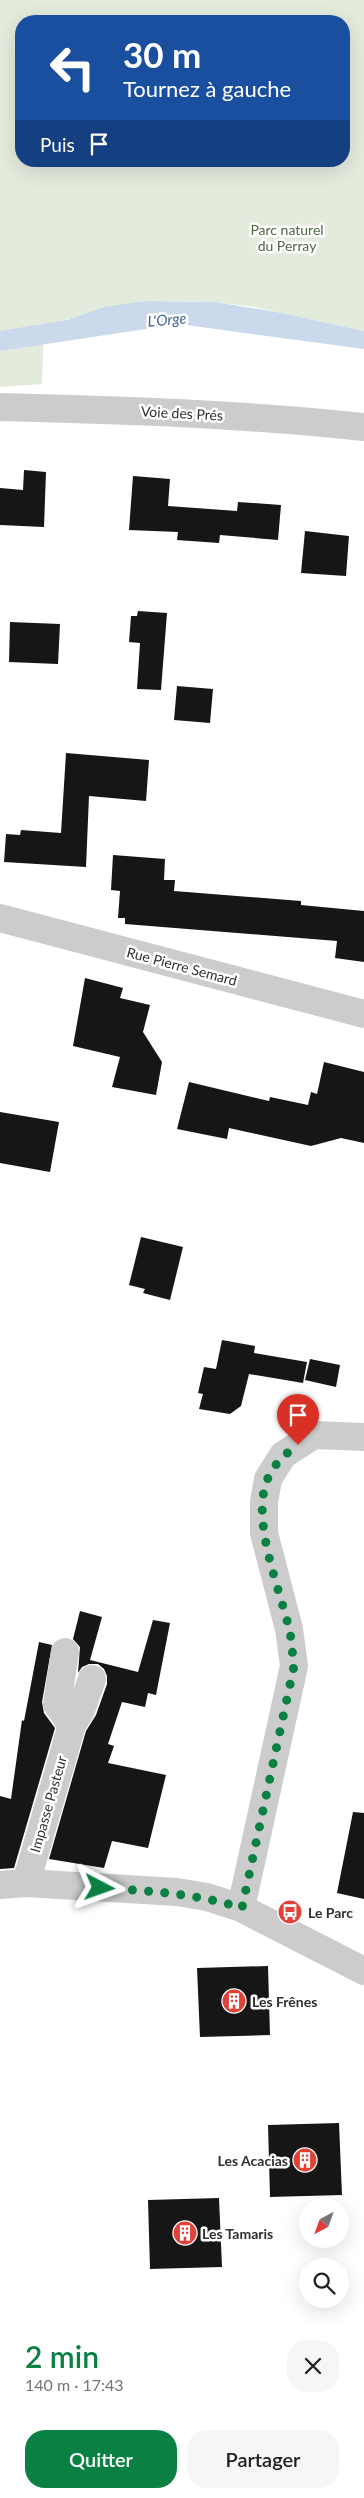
<!DOCTYPE html>
<html lang="fr">
<meta charset="utf-8">
<style>
:root{--surface:#fff;--page:#f6f6f6;--text:#202124;--muted:#757577;--accent:#0b8043}
body{margin:0;font-family:Lato,sans-serif;background:var(--page);color:var(--text);height:100vh;display:flex;flex-direction:column;font-size:19px;white-space:nowrap}
*{box-sizing:border-box;margin:0}
p{font-size:16px;color:var(--muted)}
.icon{flex:none;width:28px;height:28px;fill:none;stroke:currentColor;stroke-width:2;stroke-linecap:round;stroke-linejoin:round}
.map{position:relative;height:2323px;overflow:hidden}
.panel{display:flex;flex-direction:column;background:var(--surface);flex:1}
.panel>*{flex:none}
.guide{position:absolute;left:15px;top:15px;width:335px;height:152px;border-radius:20px;box-shadow:0 5px 20px #0002;background:#1a4fa0;color:#fff;overflow:hidden}
.needle{width:32px;rotate:221deg}
.buttons{position:absolute;left:299px;top:2198px;display:grid;gap:10px}
.buttons a{display:grid;place-items:center;width:50px;height:50px;border-radius:50%;background:var(--surface);box-shadow:0 5px 20px #0002;font-size:25px}
.pin{position:absolute;display:grid;place-items:center;width:42px;height:42px;color:#fff;margin:-51px -21px;border-radius:50% 50% 50% 0;rotate:-45deg;box-shadow:0 0 5px #0007}
.pin .icon{rotate:45deg}
.me{position:absolute;width:55px;margin:-28px;rotate:94deg;stroke-linejoin:round;filter:drop-shadow(0 0 4px #0008)}
.turn{display:flex;align-items:center;gap:18px;height:105px;padding:0 25px;font-size:22px}
.turn .icon{width:65px;height:65px;stroke-width:2.5}
.turn b{display:block;font-size:35px;line-height:42px}
.then{display:flex;align-items:center;height:48px;padding:0 25px;background:#0003;gap:10px;font-size:19px}
.round{display:grid;place-items:center;flex:none;width:52px;height:52px;border-radius:20px;background:var(--page)}
.summary{display:flex;align-items:center;justify-content:space-between;height:85px;padding:0 25px}
h1{font-size:30px;font-weight:600;line-height:38px;color:var(--accent)}
.button{display:flex;gap:10px;margin-top:auto;padding:10px 25px}
.button a{flex:1;height:58px;border-radius:20px;background:var(--accent);color:#fff;font-size:20px;font-weight:600;line-height:58px;text-align:center}
.button a+a{background:var(--page);color:var(--text)}
.map>svg:first-child{display:block}
.green{fill:#e3ebdd;fill-rule:evenodd}
.water{fill:#cad9eb}
.building{fill:#161616}
.lines{fill:none;stroke-linecap:round;stroke-linejoin:round}
.street{stroke:#ccc;stroke-width:28}
.route{stroke:#0b8043;stroke-width:9;stroke-dasharray:0 16.2}
.labels{text-anchor:middle;dominant-baseline:central;stroke-width:5;stroke-linejoin:round;paint-order:stroke}
.park-label{font-size:14px;fill:#4c693d;stroke:#fff}
.street-label{font-size:14px;fill:#2f2f2f;stroke:#fff}
.poi-label{font-size:14px;font-weight:bold;fill:#2f2f2f;stroke:#fff;text-anchor:start}
.water-label{font-size:15px;font-style:italic;fill:#3f648e;stroke:#fff}
</style>
<div class="map">
<svg width="364" height="2323" viewBox="0 0 364 2323">
<rect width="100%" height="100%" fill="#fff"/>
<!-- green -->
<path class="green" d="M 0,0 L 364,0 L 364,331 L 254,307 L 216,302 L 184,301 L 145,301 L 44,325 L 42,384 L 0,387 ZM 21,21 L 344,21 L 344,161 L 21,161 Z"/>
<!-- water -->
<path class="water" d="M 145,301 L 216,302 L 282,313 L 364,331 L 364,349 L 179,324 L 0,351 L 0,331 L 67,320 L 105,307 Z"/>
<!-- building -->
<path class="building" d="M 24,470 L 46,472 L 44,527 L 0,525 L 0,488 L 23,490 Z
M 133,476 L 170,479 L 168,506 L 237,511 L 238,502 L 281,505 L 278,540 L 220,535 L 219,543 L 177,540 L 178,532 L 129,530 Z
M 305,531 L 349,536 L 346,576 L 301,573 Z
M 138,611 L 167,613 L 161,690 L 137,689 L 140,643 L 129,642 L 131,616 L 137,616 Z
M 10,622 L 60,624 L 58,664 L 9,662 Z
M 177,686 L 213,689 L 210,723 L 174,720 Z
M 66,753 L 149,760 L 146,801 L 89,796 L 86,867 L 4,862 L 6,834 L 20,835 L 21,830 L 61,833 Z
M 113,855 L 165,859 L 164,880 L 175,880 L 174,891 L 301,901 L 301,905 L 364,911 L 364,962 L 335,958 L 337,941 L 125,924 L 125,918 L 118,918 L 120,891 L 111,890 Z
M 85,978 L 123,988 L 120,998 L 150,1005 L 143,1032 L 162,1062 L 156,1095 L 112,1087 L 120,1057 L 73,1046 Z
M 324,1062 L 364,1072 L 364,1143 L 341,1138 L 311,1146 L 229,1128 L 227,1139 L 177,1129 L 189,1082 L 269,1101 L 270,1097 L 308,1105 L 311,1092 L 317,1094 Z
M 0,1112 L 59,1122 L 50,1172 L 0,1163 Z
M 141,1237 L 183,1247 L 170,1300 L 143,1293 L 145,1289 L 129,1285 Z
M 222,1340 L 255,1346 L 254,1353 L 307,1362 L 303,1383 L 249,1374 L 241,1406 L 230,1414 L 199,1409 L 203,1394 L 198,1393 L 204,1367 L 216,1369 Z
M 310,1359 L 340,1365 L 336,1387 L 305,1380 Z
M 80,1611 L 102,1617 L 90,1660 L 138,1672 L 153,1620 L 170,1623 L 156,1695 L 148,1693 L 145,1707 L 122,1702 L 108,1744 L 114,1746 L 108,1763 L 166,1775 L 148,1848 L 112,1841 L 104,1868 L 49,1859 L 86,1731 L 96,1715 L 107,1684 L 107,1676 L 104,1669 L 98,1664 L 89,1664 L 82,1667 L 78,1673 L 80,1647 L 73,1639 Z
M 39,1642 L 52,1645 L 42,1702 L 44,1713 L 55,1728 L 14,1868 L 0,1869 L 0,1796 L 11,1799 L 22,1720 L 24,1721 Z
M 353,1812 L 364,1813 L 364,1899 L 337,1893 Z
M 268,1966 L 270,2035 L 200,2037 L 197,1968 Z
M 339,2123 L 342,2195 L 270,2197 L 268,2125 Z
M 219,2198 L 222,2267 L 150,2269 L 148,2200 Z"/>
<g class="lines">
<!-- street -->
<path class="street" d="M 0,407 C 122,410 243,414 364,427
M 0,918 L 364,1014
M 65,1652 L 57,1704 L 72,1725
M 26,1883 L 72,1725 L 81,1710 L 92,1679
M 0,1885 L 26,1883 L 177,1892 L 207,1897 L 241,1908 L 364,1971
M 241,1908 L 294,1666 L 289,1629 L 264,1533 L 264,1502 L 268,1479 L 283,1455 L 314,1435 L 364,1437"/>
</g>
<g class="lines">
<!-- route -->
<path class="route" d="M 100,1888 C 150,1891 193,1893 242,1908 L 294,1666 C 292,1653 292,1640 289,1628 C 279,1587 250,1518 268,1478 C 275,1463 285,1454 298,1445"/>
</g>
<!-- icons -->
<defs>
<symbol id="bus-disc" viewBox="-11 -11 22 22"><circle r="9.5" fill="#e04237" stroke="#fff"/><path d="M-5-6H5V4H4V6H2V4H-2V6H-4V4H-5ZM-3.5-4V0h7V-4ZM-3.5 1.2v1.5H-2V1.2ZM2 1.2v1.5H3.5V1.2Z" fill="#fff"/></symbol>
<symbol id="building-disc" viewBox="-11 -11 22 22"><circle r="9.5" fill="#e04237" stroke="#fff"/><path d="M-4-6H4V6H1V3H-1V6H-4ZM-2.5-4.3h1.7v1.8h-1.7ZM.8-4.3h1.7v1.8H.8ZM-2.5-1h1.7V.8h-1.7ZM.8-1h1.7V.8H.8Z" fill="#fff"/></symbol>
</defs>
<g fill-rule="evenodd">
<use href="#bus-disc" x="276" y="1898" width="28" height="28"/>
<use href="#building-disc" x="220" y="1987" width="28" height="28"/>
<use href="#building-disc" x="291" y="2146" width="28" height="28"/>
<use href="#building-disc" x="171" y="2219" width="28" height="28"/>
</g>
<g class="labels">
<!-- park labels -->
<g class="park-label">
<text x="287" y="229">Parc naturel<tspan x="287" dy="16">du Perray</tspan></text>
</g>
<!-- street labels -->
<g class="street-label">
<text transform="translate(182 413) rotate(3)">Voie des Prés</text>
<text transform="translate(182 966) rotate(15)">Rue Pierre Semard</text>
<text transform="translate(48 1804) rotate(-74)">Impasse Pasteur</text>
</g>
<!-- poi labels -->
<g class="poi-label">
<text x="308" y="1912">Le Parc</text>
<text x="252" y="2001">Les Frênes</text>
<text x="288" y="2160" text-anchor="end">Les Acacias</text>
<text x="202" y="2233">Les Tamaris</text>
</g>
<!-- water labels -->
<g class="water-label">
<text transform="translate(167 319) rotate(-5)">L'Orge</text>
</g>
</g>
</svg>
<div class="buttons">
<a><svg class="needle" viewBox="-14 -14 28 28"><path d="M0-13l5 13h-10z" fill="#e53935"/><path d="M0 13l5-13h-10z" fill="#757577"/></svg></a>
<a><svg class="icon" aria-label="search" viewBox="0 0 24 24"><circle cx="10" cy="10" r="6"/><path d="M15 15l6 6"/></svg></a>
</div>
<div class="pin" style="left:298px;top:1445px;background:#d93025"><svg class="icon" aria-label="arrive" viewBox="0 0 24 24"><path d="M6 21V4h12l-3 4 3 4H6"/></svg></div>
<svg class="me" style="left:100px;top:1888px" viewBox="-20 -20 40 40"><path d="M0-17L14 15 0 8-14 15z" fill="#0b8043" stroke="#fff" stroke-width="4"/></svg>
<div class="guide">
<div class="turn"><svg class="icon" aria-label="left" viewBox="0 0 24 24"><path d="M17 20v-9H6M10 6l-5 5 5 5"/></svg><div><b>30 m</b>Tournez à gauche</div></div>
<div class="then">Puis<svg class="icon" aria-label="arrive" viewBox="0 0 24 24"><path d="M6 21V4h12l-3 4 3 4H6"/></svg></div>
</div>
</div>
<section class="panel">
<div class="summary"><div><h1>2 min</h1><p>140 m · 17:43</p></div><a class="round"><svg class="icon" aria-label="close" viewBox="0 0 24 24"><path d="M6 6l12 12M18 6L6 18"/></svg></a></div>
<div class="button"><a>Quitter</a><a>Partager</a></div>
</section>
